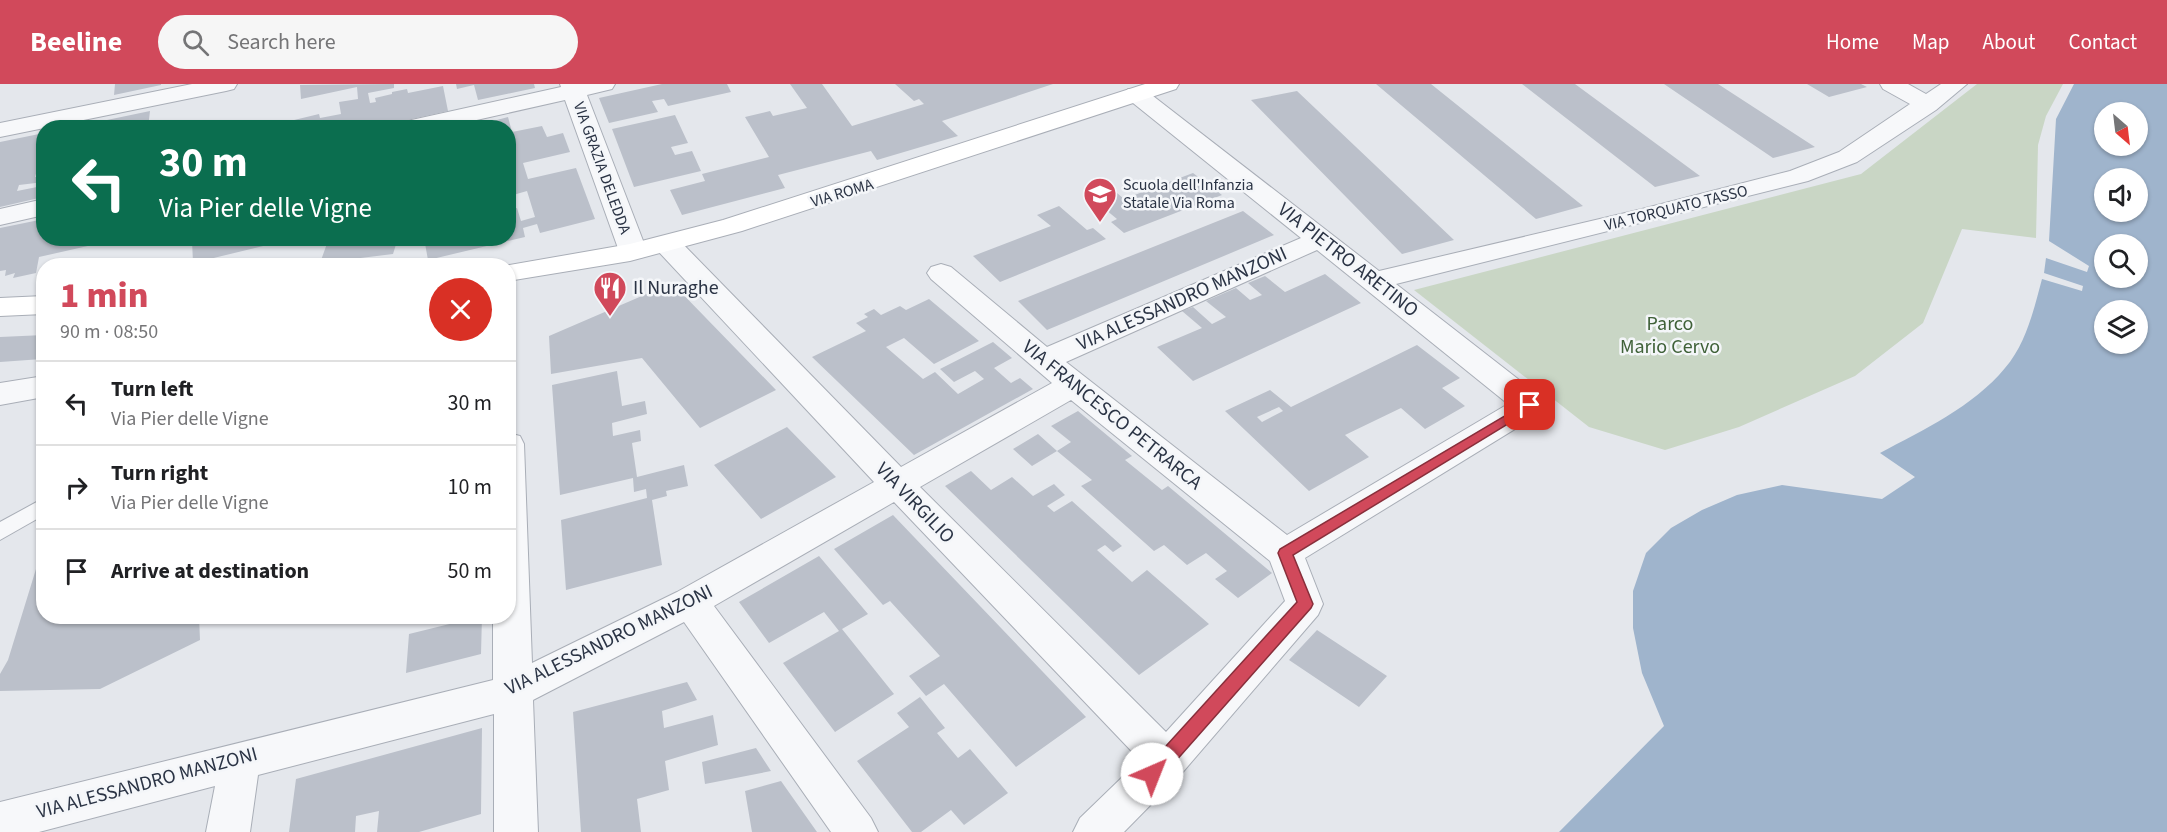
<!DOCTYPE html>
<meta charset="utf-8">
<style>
:root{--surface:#fff;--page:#f6f6f6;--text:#202124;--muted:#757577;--line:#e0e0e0;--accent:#d1495b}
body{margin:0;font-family:"Source Sans 3",sans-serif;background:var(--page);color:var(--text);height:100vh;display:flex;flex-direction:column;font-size:22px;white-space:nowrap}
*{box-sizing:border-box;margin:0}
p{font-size:20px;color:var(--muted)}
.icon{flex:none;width:33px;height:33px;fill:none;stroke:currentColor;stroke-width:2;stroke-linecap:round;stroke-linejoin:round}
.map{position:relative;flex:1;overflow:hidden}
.details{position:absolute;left:36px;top:174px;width:480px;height:366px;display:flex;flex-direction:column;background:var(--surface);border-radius:24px;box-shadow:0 2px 4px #0004}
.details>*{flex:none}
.banner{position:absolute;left:36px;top:36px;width:480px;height:126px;border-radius:24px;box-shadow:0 2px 4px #0004;background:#0b6e4f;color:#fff;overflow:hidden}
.needle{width:39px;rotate:152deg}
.tools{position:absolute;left:2094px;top:18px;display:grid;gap:12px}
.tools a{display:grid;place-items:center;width:54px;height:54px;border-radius:50%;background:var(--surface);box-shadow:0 2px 4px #0004;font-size:30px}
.pin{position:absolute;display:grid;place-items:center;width:51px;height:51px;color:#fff;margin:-26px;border-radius:12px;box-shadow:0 3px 9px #0006}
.me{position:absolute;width:66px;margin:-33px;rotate:44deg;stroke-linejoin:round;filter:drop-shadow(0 0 4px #0008)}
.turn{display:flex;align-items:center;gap:21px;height:126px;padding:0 24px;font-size:27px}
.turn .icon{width:78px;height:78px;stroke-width:2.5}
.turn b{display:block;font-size:42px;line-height:51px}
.round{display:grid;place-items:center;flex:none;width:63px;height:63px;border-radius:32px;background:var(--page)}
.head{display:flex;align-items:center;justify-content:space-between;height:102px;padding:0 24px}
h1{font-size:36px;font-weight:800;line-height:45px;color:var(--accent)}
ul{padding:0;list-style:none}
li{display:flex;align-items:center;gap:18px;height:84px;padding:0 24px;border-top:2px solid var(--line)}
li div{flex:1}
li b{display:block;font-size:22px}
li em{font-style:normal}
header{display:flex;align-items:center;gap:36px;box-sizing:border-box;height:84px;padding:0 30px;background:var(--accent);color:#fff}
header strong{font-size:28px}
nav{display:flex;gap:33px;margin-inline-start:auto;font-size:21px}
.search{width:420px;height:54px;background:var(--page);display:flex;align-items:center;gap:15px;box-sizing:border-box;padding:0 21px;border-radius:33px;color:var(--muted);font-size:22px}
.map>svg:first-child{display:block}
.green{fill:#c9d6c5}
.water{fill:#9fb4cc;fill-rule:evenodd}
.building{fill:#bbc0ca;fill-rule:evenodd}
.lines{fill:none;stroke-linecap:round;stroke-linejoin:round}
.service-casing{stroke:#a9aeb7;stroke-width:2}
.minor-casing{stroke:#a9aeb7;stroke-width:2}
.secondary-casing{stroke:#a9aeb7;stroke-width:2}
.service{fill:#f7f8fa;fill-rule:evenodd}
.minor{fill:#f7f8fa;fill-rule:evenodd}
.secondary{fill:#fff;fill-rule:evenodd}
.route{fill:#d1495b;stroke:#882f3b;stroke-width:1.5}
.labels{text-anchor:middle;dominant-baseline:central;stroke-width:5;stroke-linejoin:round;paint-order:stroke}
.far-street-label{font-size:16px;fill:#2b3445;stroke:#f4f6f9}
.far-poi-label{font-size:16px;fill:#2b3445;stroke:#f4f6f9;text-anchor:start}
.street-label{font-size:20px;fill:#2b3445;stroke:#f4f6f9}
.poi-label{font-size:20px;fill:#2b3445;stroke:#f4f6f9;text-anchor:start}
.park-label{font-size:20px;fill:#3f6138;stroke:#f4f6f9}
</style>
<header>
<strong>Beeline</strong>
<div class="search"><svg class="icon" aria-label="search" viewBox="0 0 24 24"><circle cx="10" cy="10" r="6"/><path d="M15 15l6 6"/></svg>Search here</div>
<nav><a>Home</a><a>Map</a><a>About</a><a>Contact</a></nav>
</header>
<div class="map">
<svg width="2167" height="748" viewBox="0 0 2167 748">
<rect width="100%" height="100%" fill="#e4e7ec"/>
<!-- green -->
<path class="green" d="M 1977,0 L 2063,0 L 2046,32 L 2038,61 L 2036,154 L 1962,145 L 1923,239 L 1855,292 L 1739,343 L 1665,366 L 1589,343 L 1414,206 L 1861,90 Z"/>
<!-- water -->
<path class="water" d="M 2074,0 L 2167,0 L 2167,748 L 1559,748 L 1664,642 L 1642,589 L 1633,544 L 1633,507 L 1646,469 L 1671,444 L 1702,426 L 1737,411 L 1782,401 L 1882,415 L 1915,393 L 1880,369 C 1923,346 1973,323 2005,284 C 2026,260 2034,225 2042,195 L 2082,207 L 2083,202 L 2044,189 L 2046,174 L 2087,188 L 2089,182 L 2049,157 L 2056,35 ZM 2104,28 L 2138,28 L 2138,62 L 2104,62 ZM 2104,94 L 2138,94 L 2138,128 L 2104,128 ZM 2104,160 L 2138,160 L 2138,194 L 2104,194 ZM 2104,226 L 2138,226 L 2138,260 L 2104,260 Z"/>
<!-- building -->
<path class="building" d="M 115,0 L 161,0 L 161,1 L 114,11 Z
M 394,0 L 394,4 L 368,9 L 370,19 L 376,18 L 375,14 L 392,10 L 392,8 L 407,5 L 408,9 L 443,2 L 448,27 L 371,44 L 261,44 L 319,30 L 320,34 L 341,30 L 339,18 L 358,15 L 357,3 L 301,15 L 300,1 Z
M 456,0 L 534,0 L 535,4 L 478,16 L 474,1 L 457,5 Z
M 662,0 L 727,0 L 731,8 L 668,22 L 664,15 L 652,17 L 658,28 L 609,39 L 599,14 Z
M 790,0 L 822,0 L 852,42 L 924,20 L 919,15 L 914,17 L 895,0 L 1053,0 L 942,37 L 958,52 L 877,76 L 871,67 L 778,91 L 785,104 L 682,131 L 670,106 L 705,97 L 702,90 L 769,73 L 745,33 L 770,27 L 773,32 L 807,24 Z
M 1376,0 L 1431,0 L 1583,122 L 1536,135 Z
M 1522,0 L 1575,0 L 1700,92 L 1655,103 Z
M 1664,0 L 1718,0 L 1815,63 L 1773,74 Z
M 1807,0 L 1861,0 L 1867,3 L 1829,13 Z
M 1297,7 L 1454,156 L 1402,170 L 1251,16 Z
M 150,27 L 148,44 L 82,44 L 83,41 Z
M 675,31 L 688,59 L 671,63 L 675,71 L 692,67 L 701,87 L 634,103 L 612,45 Z
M 508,33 L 512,48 L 542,42 L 547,53 L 563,49 L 570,68 L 523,79 L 528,95 L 576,84 L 595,135 L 540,149 L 537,140 L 523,144 L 525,153 L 428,176 L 424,154 L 508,154 L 508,126 L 517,124 L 521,137 L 535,133 L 527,107 L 513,111 L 508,96 L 508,44 L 467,44 Z
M 44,49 L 44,82 L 38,83 L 35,93 L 44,91 L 44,98 L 19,101 L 17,107 L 42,102 L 39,114 L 0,123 L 0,58 Z
M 1193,89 L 1222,111 L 1124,149 L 1111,138 L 1117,135 L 1089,112 L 1110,103 L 1124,115 Z
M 1059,122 L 1087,146 L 1093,144 L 1106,155 L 1000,198 L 973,172 L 1051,142 L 1037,131 Z
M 1243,127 L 1274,151 L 1047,246 L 1018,217 Z
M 44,135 L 44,154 L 119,155 L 39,173 L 36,189 L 13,194 L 15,189 L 5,192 L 6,186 L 0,187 L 0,144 Z
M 172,154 L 292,154 L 292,155 L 193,179 L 192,156 L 171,161 Z
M 329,154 L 398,154 L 393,170 L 320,179 Z
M 1325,190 L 1361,219 L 1193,297 L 1157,263 L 1202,244 L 1182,227 L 1193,223 L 1212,240 L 1226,233 L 1206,217 L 1236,204 L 1250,216 L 1262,211 L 1248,199 L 1265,192 L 1285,208 Z
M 672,199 L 776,306 L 700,344 L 642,274 L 551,290 L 549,252 Z
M 929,215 L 979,257 L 934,280 L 904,254 L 886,263 L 923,295 L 935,288 L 958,310 L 984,295 L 975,287 L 954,298 L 940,285 L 993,258 L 1012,274 L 994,284 L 1011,299 L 1020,294 L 1033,305 L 914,371 L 812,273 L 866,247 L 856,239 L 868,233 L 864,230 L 874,225 L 881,231 L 900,222 L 906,226 Z
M 44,251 L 44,280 L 38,281 L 42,275 L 0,278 L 0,253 Z
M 1417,261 L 1460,294 L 1442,304 L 1465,322 L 1425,345 L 1401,324 L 1345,351 L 1369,373 L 1309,407 L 1225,327 L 1270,306 L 1291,323 ZM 1279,323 L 1283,327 L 1262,338 L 1257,333 Z
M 617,287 L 622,322 L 645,317 L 647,330 L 612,339 L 613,352 L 640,346 L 641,357 L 632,359 L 637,393 L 684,381 L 688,402 L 666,407 L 667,412 L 652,416 L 662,481 L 566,506 L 561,436 L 647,414 L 646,405 L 634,408 L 633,394 L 560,411 L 552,301 Z
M 1078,327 L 1132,372 L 1125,376 L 1162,406 L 1168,402 L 1272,489 L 1238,514 L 1215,495 L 1227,487 L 1206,469 L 1187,481 L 1164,461 L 1154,467 L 1081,402 L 1092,396 L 1057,367 L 1032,382 L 1013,365 L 1038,350 L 1057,367 L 1071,358 L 1051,342 Z
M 787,343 L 836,393 L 761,435 L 714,381 Z
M 971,387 L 991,406 L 1012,393 L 1033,412 L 1054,400 L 1065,411 L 1047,422 L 1054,428 L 1072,417 L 1122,462 L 1113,468 L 1105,461 L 1097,466 L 1132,498 L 1147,486 L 1209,540 L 1139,591 L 945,402 Z
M 893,431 L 1086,633 L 1016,683 L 944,600 L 926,612 L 909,592 L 940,572 L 890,517 L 883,521 L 834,465 Z
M 44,461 L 44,532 L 199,532 L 200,556 L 100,605 L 0,607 L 0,590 L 8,576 L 36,485 L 36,464 Z
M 819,472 L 868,530 L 842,545 L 894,610 L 835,648 L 783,579 L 839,547 L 824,528 L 769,559 L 739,518 Z
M 482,532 L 481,570 L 406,589 L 409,550 Z
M 1317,546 L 1387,592 L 1359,623 L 1289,576 Z
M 687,598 L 697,616 L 662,627 L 664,644 L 713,631 L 718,661 L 665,677 L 669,706 L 637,715 L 641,748 L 581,748 L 573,628 Z
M 920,613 L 945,644 L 937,649 L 958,674 L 970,665 L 1008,709 L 964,741 L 951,726 L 921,748 L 912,748 L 857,677 L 909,643 L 897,629 Z
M 482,644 L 481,730 L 419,748 L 377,748 L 379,727 L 356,732 L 355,748 L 289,748 L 296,695 Z
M 756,664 L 771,687 L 705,700 L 702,678 Z
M 781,697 L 817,748 L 752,748 L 745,707 Z"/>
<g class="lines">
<defs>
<path id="service" d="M 44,414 L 44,431 L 0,456 L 0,438 Z"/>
<path id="minor" d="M 192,0 L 237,0 L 234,5 L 226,7 L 0,53 L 0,39 Z
M 560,0 L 615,0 L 612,5 L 587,11 L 647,167 L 643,173 L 633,175 L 623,173 L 619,167 L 565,16 L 441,44 L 395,44 L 398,39 L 561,3 Z
M 1880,0 L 1908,0 L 1926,10 L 1941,0 L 1967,0 L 1936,26 L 1857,78 L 1808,97 L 1396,200 L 1541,313 L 1546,321 L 1541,329 L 1305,474 L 1323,520 L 1318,531 L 1182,689 L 1124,748 L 1073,748 L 1080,734 L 1140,676 L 894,418 L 714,522 L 871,734 L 878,748 L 831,748 L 684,538 L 533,616 L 538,748 L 494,748 L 494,630 L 258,691 L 250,748 L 206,748 L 215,702 L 39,748 L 0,748 L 0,718 L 493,596 L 493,532 L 508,532 L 508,349 L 520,352 L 524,360 L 532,579 L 677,508 L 874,398 L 657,166 L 653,160 L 657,154 L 667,152 L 677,154 L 901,383 L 1052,299 L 931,195 L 927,189 L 931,183 L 941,180 L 951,183 L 1047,263 L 1301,154 L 1128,15 L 1124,10 L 1128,5 L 1144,5 L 1379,187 L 1638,126 L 1790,87 L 1839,68 L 1910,20 L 1883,5 ZM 1317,166 L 1508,320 L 1287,451 L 1066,278 ZM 1071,316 L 1270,477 L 1285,517 L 1166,648 L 920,403 Z
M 44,115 L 44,131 L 0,141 L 0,125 Z
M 44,292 L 44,313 L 0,321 L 0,299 Z"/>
<path id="secondary" d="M 1145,0 L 1179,0 L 1176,5 L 742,147 L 630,177 L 508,197 L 508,182 L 504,182 L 630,160 L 723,136 Z
M 44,212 L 44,230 L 0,232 L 0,214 Z"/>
</defs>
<!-- service casing -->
<use href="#service" class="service-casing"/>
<!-- minor casing -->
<use href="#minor" class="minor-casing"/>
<!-- secondary casing -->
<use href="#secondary" class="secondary-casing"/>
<!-- service -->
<use href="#service" class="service"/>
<!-- minor -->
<use href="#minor" class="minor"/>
<!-- secondary -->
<use href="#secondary" class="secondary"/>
</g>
<!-- route -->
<path class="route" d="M 1530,317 L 1534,318 L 1534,324 L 1293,471 L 1313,520 L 1311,524 L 1159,696 L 1152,698 L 1146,696 L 1144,690 L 1146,684 L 1297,518 L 1278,469 L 1280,465 Z"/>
<!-- icons -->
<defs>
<symbol id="school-pin" viewBox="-11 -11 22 30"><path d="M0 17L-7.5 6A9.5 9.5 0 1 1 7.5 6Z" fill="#d1495b" stroke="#f4f6f9"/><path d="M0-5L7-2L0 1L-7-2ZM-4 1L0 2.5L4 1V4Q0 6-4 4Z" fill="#fff"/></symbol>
<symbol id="restaurant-pin" viewBox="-11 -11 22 30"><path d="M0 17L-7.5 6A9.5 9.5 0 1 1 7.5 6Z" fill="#d1495b" stroke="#f4f6f9"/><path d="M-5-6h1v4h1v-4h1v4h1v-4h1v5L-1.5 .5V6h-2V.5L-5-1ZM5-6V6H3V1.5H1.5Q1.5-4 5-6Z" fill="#fff"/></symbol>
</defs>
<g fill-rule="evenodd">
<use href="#school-pin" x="1081" y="91" width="38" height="52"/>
<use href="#restaurant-pin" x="591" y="185" width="38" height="52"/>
</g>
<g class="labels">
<!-- far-street labels -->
<g class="far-street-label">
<text transform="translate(602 84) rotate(70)">VIA GRAZIA DELEDDA</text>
<text transform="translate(842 109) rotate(-17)">VIA ROMA</text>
<text transform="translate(1676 124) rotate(-14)">VIA TORQUATO TASSO</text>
</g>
<!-- far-poi labels -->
<g class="far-poi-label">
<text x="1123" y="101">Scuola dell'Infanzia<tspan x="1123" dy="18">Statale Via Roma</tspan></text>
</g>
<!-- street labels -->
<g class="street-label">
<text transform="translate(1348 176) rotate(38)">VIA PIETRO ARETINO</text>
<text transform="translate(1182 215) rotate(-24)">VIA ALESSANDRO MANZONI</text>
<text transform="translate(1112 331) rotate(39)">VIA FRANCESCO PETRARCA</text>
<text transform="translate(915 419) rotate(46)">VIA VIRGILIO</text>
<text transform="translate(609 556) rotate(-26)">VIA ALESSANDRO MANZONI</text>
<text transform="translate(147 699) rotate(-15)">VIA ALESSANDRO MANZONI</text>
</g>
<!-- poi labels -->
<g class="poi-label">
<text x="633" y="204">Il Nuraghe</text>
</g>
<!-- park labels -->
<g class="park-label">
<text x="1670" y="240">Parco<tspan x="1670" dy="23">Mario Cervo</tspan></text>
</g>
</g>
</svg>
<div class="tools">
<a><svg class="needle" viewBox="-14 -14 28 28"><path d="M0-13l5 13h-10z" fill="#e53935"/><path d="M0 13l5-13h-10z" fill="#757577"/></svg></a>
<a><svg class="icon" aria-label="sound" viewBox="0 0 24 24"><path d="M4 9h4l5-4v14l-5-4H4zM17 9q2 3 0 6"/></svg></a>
<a><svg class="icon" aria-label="search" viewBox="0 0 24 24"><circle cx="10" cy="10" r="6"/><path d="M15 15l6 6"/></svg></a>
<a><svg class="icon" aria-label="layers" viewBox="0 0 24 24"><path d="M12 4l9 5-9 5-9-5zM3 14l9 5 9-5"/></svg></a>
</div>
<div class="pin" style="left:1530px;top:321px;background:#d93025"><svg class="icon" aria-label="arrive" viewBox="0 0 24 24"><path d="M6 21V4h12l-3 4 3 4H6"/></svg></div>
<svg class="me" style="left:1152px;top:690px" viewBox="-20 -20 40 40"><circle r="19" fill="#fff"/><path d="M0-13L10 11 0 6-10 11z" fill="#d1495b"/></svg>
<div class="banner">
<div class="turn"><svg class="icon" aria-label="left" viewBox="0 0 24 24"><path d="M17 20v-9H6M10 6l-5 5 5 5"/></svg><div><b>30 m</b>Via Pier delle Vigne</div></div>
</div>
<section class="details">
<div class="head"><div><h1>1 min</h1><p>90 m · 08:50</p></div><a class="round" style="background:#d93025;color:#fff"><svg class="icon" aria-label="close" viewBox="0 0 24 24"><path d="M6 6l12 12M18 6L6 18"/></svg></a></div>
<ul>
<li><svg class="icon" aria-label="left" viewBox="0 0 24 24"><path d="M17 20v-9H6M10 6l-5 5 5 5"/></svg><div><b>Turn left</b><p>Via Pier delle Vigne</p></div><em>30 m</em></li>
<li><svg class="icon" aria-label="right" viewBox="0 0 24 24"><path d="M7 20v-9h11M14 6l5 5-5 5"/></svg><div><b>Turn right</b><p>Via Pier delle Vigne</p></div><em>10 m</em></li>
<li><svg class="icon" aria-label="arrive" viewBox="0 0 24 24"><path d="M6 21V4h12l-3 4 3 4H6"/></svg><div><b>Arrive at destination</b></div><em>50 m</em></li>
</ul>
</section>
</div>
